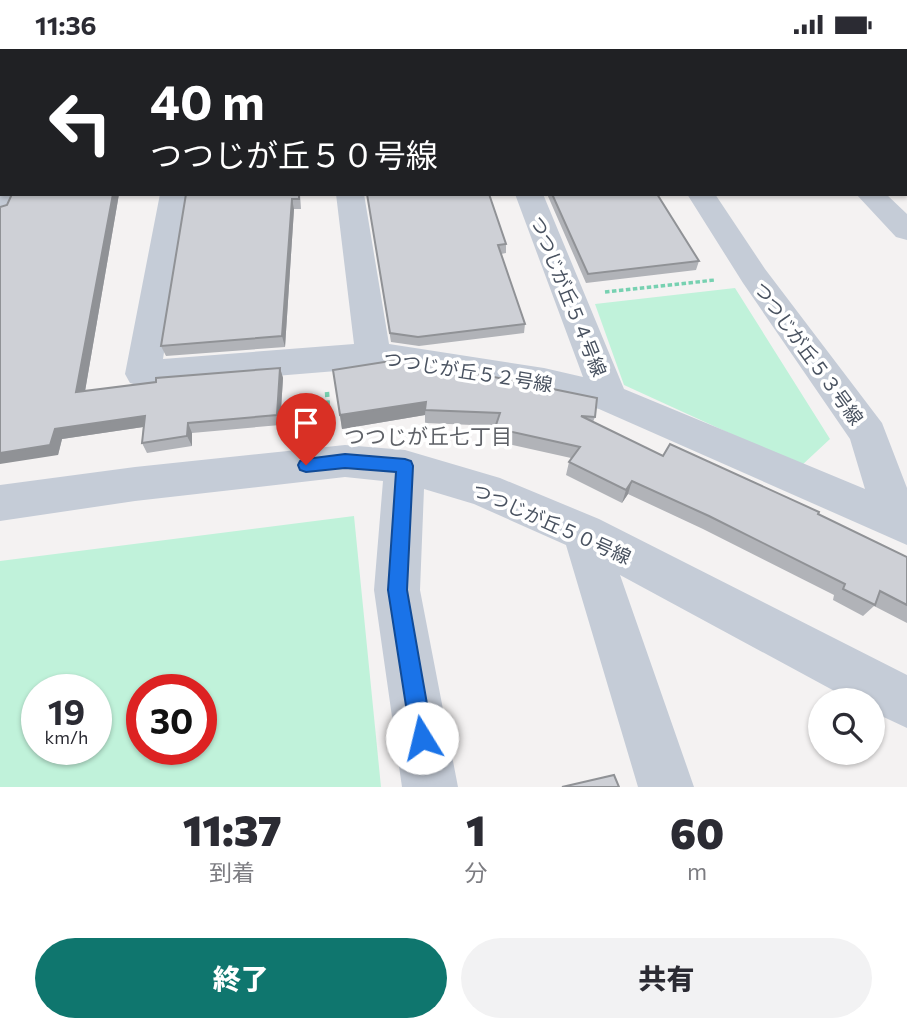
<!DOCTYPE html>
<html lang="ja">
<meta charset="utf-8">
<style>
:root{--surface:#fff;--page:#f2f2f3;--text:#2b2b33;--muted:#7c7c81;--accent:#0f766e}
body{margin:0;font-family:Commissioner,"Noto Sans JP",sans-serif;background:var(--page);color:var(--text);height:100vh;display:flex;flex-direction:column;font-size:26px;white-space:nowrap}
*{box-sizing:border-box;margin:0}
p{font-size:23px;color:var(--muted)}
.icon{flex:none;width:38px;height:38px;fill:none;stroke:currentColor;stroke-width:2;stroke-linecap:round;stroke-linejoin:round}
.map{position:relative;height:738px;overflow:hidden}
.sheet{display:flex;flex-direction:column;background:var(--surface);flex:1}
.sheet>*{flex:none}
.hud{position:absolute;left:0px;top:0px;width:908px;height:147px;box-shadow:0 2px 5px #0004;background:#202124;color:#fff;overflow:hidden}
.tools{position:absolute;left:808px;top:639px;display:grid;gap:14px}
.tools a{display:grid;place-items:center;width:77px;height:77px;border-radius:50%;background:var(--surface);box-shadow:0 2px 5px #0004;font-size:35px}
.speed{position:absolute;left:21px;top:625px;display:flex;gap:14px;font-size:35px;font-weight:700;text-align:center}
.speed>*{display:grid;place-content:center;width:91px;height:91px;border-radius:50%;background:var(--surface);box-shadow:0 2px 5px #0004;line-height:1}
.speed small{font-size:18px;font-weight:400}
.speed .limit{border:10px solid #d22;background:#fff;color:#111}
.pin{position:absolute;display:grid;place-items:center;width:60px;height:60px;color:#fff;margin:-72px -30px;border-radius:50% 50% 50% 0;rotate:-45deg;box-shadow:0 0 7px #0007}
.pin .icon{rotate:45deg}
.me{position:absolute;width:77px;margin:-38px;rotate:351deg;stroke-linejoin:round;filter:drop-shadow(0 0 5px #0008)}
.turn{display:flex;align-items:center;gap:24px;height:147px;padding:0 35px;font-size:32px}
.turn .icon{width:91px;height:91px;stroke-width:2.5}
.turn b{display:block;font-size:49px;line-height:60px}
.eta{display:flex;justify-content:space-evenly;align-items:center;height:119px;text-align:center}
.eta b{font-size:42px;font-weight:800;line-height:49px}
.cta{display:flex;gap:14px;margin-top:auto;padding:14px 35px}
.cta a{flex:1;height:80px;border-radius:42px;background:var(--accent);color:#fff;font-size:28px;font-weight:800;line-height:80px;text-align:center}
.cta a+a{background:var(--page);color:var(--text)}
.status{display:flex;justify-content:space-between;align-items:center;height:49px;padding:0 35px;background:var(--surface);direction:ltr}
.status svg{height:19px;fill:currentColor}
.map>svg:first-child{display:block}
.green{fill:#c0f2da;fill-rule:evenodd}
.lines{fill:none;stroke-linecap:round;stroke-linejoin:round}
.path-far1{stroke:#77d1b1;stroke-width:3.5;stroke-dasharray:4.5 2.5;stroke-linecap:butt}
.path{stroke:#77d1b1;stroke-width:4.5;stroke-dasharray:5 3.5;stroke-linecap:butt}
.street{fill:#c5ccd7;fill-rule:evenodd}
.secondary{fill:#c4ccdb;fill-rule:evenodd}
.wall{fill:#b1b3b8}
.shaded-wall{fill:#909296}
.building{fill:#ced0d6;stroke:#909296;stroke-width:2}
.route{fill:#1a73e8;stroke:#114b97;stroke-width:2}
.labels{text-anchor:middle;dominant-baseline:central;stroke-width:7;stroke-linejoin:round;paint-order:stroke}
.street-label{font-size:19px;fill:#495260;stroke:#fff}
.neighbourhood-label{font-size:21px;fill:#5e6167;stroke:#fff}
</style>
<div class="status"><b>11:36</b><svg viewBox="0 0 49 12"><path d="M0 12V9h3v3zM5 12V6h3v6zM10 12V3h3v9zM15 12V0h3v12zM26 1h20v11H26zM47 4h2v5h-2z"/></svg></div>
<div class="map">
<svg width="907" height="738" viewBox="0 0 907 738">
<rect width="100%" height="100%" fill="#f4f2f2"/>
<!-- green -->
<path class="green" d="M 735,239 L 830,390 L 801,417 L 624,336 L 595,255 Z
M 354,467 L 381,738 L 0,738 L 0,512 ZM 96,640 L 96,700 L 37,700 L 37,640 ZM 142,640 L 201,640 L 201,700 L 142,700 Z"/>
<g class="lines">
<!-- path-far1 -->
<path class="path-far1" d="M 605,243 L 715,231"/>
<!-- path -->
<path class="path" d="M 327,343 L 329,376"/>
<!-- street -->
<path class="street" d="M 318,0 L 340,0 L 340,2 L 318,2 Z
M 458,0 L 480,0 L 481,2 L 459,2 Z
M 715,0 L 737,0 L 739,2 L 716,2 Z
M 0,138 L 2,145 L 20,145 L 10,165 L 0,168 Z
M 160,145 L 188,145 L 163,310 L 354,295 L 336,145 L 364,145 L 389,295 L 544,319 L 583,328 L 515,145 L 543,145 L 624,340 L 865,440 L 850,390 L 743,234 L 687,145 L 715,145 L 765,220 L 882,374 L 907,439 L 907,496 L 599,360 L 544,345 L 446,328 L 373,319 L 143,338 L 130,334 L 125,325 Z
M 856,145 L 886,145 L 907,165 L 907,191 L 896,188 Z
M 345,396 L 405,401 L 500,429 L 599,470 L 907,626 L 907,679 L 873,663 L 873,651 L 851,651 L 620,526 L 694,738 L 638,738 L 566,496 L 474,455 L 424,440 L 420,541 L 458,738 L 402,738 L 374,541 L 383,432 L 345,428 L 135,452 L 0,472 L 0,436 L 135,418 Z"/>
<!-- secondary -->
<path class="secondary" d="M 778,0 L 800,0 L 802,2 L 779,2 Z
M 818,0 L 840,0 L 842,2 L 819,2 Z
M 906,58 L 907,58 L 907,73 L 906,73 Z
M 906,96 L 907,96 L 907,113 L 906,113 Z"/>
</g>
<!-- wall -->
<path class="wall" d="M 12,145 L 119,145 L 85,342 L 280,319 L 283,329 L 280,376 L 192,384 L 192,397 L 147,404 L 142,394 L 143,378 L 62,390 L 58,406 L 7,156 Z
M 186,145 L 300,145 L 301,160 L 294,160 L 285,298 L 166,307 L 161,297 Z
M 367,145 L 506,195 L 506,204 L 501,205 L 525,275 L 524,284 L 419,297 L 391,293 Z
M 547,145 L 657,145 L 699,212 L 696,221 L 586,234 Z
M 333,321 L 595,368 L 593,373 L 663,407 L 818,465 L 907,508 L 907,574 L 874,557 L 863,567 L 833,551 L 834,546 L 703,480 L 628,445 L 622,454 L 566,426 L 569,413 L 571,409 L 494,392 L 496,377 L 425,374 L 425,366 L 342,380 Z"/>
<!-- shaded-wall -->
<path class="shaded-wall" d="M 0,125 L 2,125 L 2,136 L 0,136 Z
M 113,145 L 119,145 L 83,354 L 76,343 Z
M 292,150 L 294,160 L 285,298 L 282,287 Z
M 280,319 L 283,329 L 280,376 L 277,366 Z
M 426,353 L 425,366 L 342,380 L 340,366 Z
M 145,367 L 150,377 L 62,390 L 58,406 L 0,415 L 0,404 L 55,380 Z
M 188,374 L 192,384 L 192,397 L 187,387 Z
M 632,432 L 628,445 L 622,454 L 626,441 Z"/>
<!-- building -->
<path class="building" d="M 17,0 L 290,0 L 290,2 L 16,2 Z
M 343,0 L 439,0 L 439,2 L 343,2 Z
M 485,0 L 699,0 L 701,2 L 486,2 Z
M 0,11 L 2,11 L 2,125 L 0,125 Z
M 12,145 L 113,145 L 76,343 L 156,333 L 156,329 L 280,319 L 277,366 L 188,374 L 187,387 L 142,394 L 145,367 L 55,380 L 50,396 L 0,404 L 0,158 L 7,156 Z
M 186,145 L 299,145 L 299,150 L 292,150 L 282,287 L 161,297 Z
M 367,145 L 476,145 L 476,146 L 489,145 L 506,195 L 498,196 L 525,275 L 418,288 L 390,284 Z
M 552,145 L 657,145 L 699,212 L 588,225 Z
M 397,311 L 435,316 L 597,349 L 595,368 L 581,367 L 663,407 L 670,395 L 819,463 L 818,465 L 907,508 L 907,556 L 880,542 L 875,556 L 843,540 L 845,535 L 709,467 L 632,432 L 626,441 L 569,413 L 580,398 L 495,379 L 500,364 L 425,361 L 426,353 L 340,366 L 333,321 Z
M 614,726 L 619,738 L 562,738 Z"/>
<!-- route -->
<path class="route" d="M 345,405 L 405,410 L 411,412 L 413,417 L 407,541 L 433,689 L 429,697 L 422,700 L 414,697 L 411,689 L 388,541 L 396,423 L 345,419 L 306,423 L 300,421 L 298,416 L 300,412 L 306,410 Z"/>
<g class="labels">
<!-- street labels -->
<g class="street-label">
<text transform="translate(569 247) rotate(68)">つつじが丘５４号線</text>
<text transform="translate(809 304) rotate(54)">つつじが丘５３号線</text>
<text transform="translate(468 322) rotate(9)">つつじが丘５２号線</text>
<text transform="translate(552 474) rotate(24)">つつじが丘５０号線</text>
</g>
<!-- neighbourhood labels -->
<g class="neighbourhood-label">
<text x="428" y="386">つつじが丘七丁目</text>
</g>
</g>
</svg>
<div class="tools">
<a><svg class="icon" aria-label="search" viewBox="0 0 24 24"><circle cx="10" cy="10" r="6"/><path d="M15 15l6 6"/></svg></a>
</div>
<div class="speed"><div>19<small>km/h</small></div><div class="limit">30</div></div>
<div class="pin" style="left:306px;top:416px;background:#d93025"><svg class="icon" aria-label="arrive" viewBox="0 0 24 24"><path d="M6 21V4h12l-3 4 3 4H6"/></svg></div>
<svg class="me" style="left:422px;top:689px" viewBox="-20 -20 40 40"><circle r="19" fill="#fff"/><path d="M0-13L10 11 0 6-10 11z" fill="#1a73e8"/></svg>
<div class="hud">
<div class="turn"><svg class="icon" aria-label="left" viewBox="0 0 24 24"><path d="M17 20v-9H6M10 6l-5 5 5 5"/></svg><div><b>40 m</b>つつじが丘５０号線</div></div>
</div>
</div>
<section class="sheet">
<div class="eta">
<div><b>11:37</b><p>到着</p></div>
<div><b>1</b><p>分</p></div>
<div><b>60</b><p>m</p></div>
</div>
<div class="cta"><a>終了</a><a>共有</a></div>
</section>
